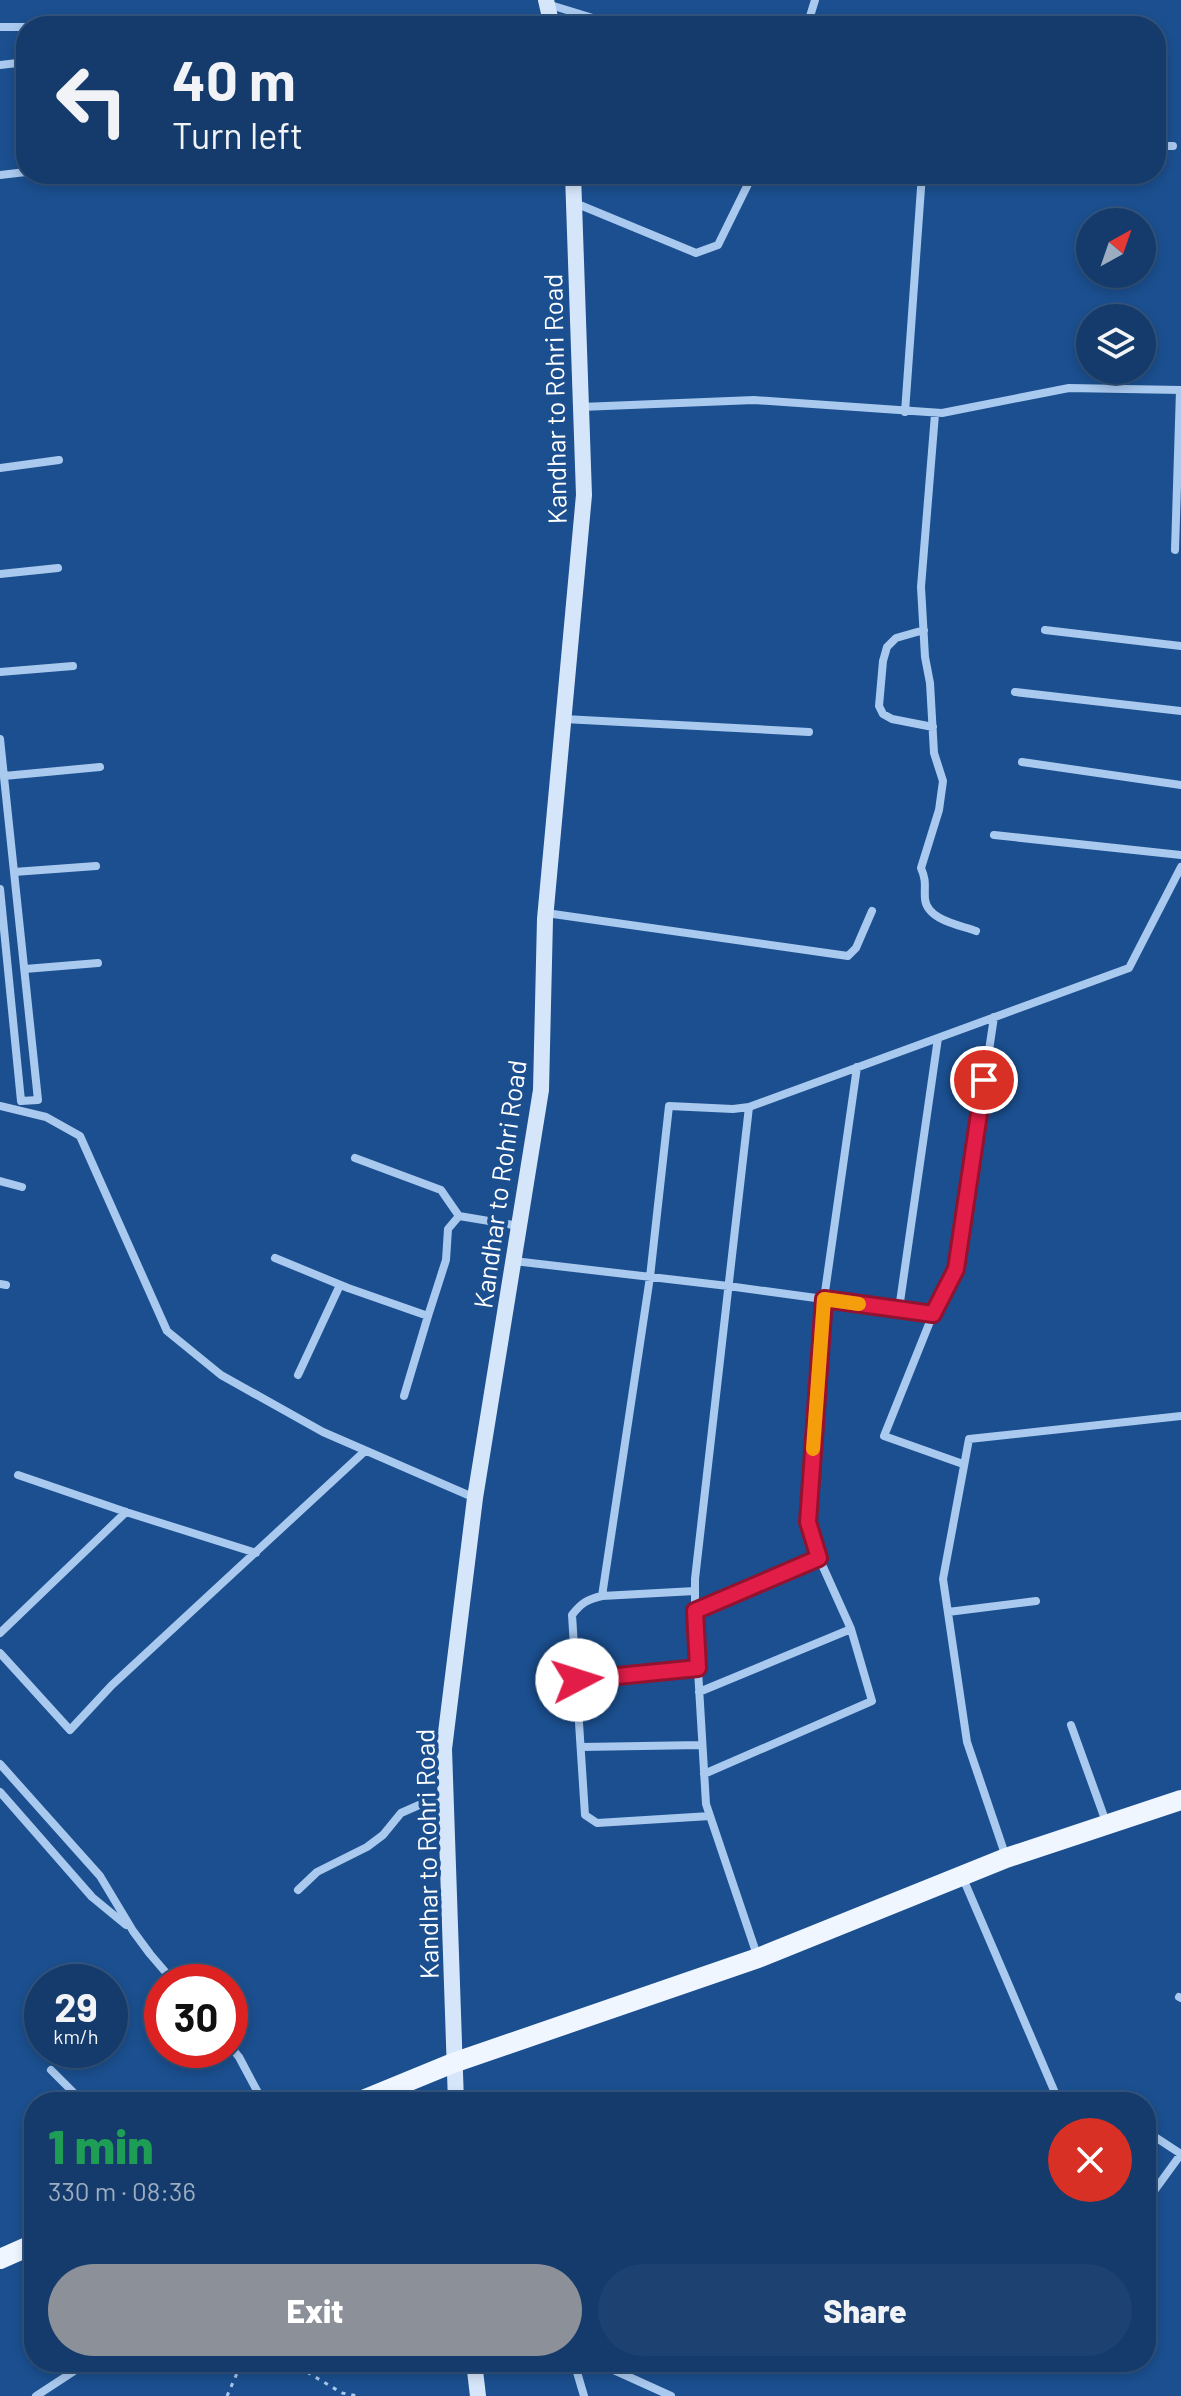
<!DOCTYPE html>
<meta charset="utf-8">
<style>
:root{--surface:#143b6b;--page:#1d4271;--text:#f1f3f6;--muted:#9dadc1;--line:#33557e;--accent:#8c9099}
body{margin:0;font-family:Barlow,sans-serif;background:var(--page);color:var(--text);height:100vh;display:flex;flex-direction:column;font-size:30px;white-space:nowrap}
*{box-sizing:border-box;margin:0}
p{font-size:26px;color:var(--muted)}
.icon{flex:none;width:44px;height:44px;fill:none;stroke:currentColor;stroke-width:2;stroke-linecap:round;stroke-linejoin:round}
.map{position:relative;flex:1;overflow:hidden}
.details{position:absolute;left:24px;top:2092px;width:1132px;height:280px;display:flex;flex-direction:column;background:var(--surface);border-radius:32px;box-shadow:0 4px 12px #0003,0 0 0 2px var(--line)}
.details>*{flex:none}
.hud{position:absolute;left:16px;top:16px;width:1150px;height:168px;border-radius:32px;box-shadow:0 4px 12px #0003,0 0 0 2px var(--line);background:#143b6b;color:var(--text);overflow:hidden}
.needle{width:52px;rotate:40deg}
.fabs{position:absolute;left:1076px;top:208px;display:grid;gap:16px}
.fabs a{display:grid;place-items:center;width:80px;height:80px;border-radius:50%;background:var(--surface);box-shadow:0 4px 12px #0003,0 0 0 2px var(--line);font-size:40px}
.speed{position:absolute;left:24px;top:1964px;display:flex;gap:16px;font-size:40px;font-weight:700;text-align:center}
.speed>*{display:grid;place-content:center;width:104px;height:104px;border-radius:50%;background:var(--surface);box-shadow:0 4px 12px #0003,0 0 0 2px var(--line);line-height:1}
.speed small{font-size:20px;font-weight:400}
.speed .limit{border:12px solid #d22;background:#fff;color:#111}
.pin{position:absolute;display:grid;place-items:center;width:68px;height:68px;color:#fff;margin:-34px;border:4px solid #fff;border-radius:50%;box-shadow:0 2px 8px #0007}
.me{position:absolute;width:88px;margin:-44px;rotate:85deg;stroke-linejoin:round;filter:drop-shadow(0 0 6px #0008)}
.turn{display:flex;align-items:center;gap:28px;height:168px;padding:0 24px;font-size:36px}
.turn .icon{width:104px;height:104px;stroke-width:2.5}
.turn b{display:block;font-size:56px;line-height:68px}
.round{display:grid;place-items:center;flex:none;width:84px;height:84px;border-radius:42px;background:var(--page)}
.summary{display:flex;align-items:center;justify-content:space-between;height:136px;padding:0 24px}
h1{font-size:48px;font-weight:800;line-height:60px;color:#1e9e55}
.action{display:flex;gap:16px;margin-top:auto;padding:16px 24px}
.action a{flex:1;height:92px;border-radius:48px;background:var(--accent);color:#fff;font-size:32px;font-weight:800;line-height:92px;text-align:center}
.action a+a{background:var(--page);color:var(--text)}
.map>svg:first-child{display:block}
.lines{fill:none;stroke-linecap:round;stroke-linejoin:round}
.path{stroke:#a9c9ee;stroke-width:3;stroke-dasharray:4 6;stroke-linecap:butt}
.street{stroke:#a9c9ee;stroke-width:8}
.secondary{stroke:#d6e6fa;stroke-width:16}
.primary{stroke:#f0f6ff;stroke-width:20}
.route-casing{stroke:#92132f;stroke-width:20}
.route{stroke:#e11d48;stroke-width:14}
.slow{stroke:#f59e0b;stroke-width:14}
.labels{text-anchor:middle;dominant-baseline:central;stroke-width:8;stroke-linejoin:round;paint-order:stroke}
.street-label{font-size:26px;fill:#fff;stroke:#1b4f8f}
</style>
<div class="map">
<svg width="1181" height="2396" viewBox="0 0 1181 2396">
<rect width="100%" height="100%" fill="#1b4f8f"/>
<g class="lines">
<!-- path -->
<path class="path" d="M 290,2362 L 342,2393 L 358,2396
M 227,2396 L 242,2362"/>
<!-- street -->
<path class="street" d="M 547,4 L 619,26
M 532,26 L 551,20
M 807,26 L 815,0
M 0,27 L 26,27
M 0,65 L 26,62
M 1156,146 L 1173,146
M 0,175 L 26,172
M 575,203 L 696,253 L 718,245 L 753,174
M 581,407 L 754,400 L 942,413 L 1069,388 L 1181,390
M 905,412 L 922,174
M 935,414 L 921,587 L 925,657 L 930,683 L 934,753 L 943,781 L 939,810 L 921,868 C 927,882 924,886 925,899 C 927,920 960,925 976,931
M 0,468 L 59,460
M 1175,550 L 1180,390
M 0,574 L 58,568
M 924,630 L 896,638 L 887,647 L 883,661 L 879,706 L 883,714 L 892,719 L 933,727
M 1045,630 L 1181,646
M 0,672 L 73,666
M 1015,692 L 1181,711
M 564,719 L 809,732
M 0,739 L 38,1100 L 21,1101 L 0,889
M 1022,762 L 1181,785
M 4,776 L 100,767
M 994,835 L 1181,855
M 14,872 L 96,866
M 546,913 L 848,956 L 856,948 L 872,911
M 25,969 L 98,963
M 0,1106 L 46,1117 L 80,1136 L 167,1331 L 221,1375 L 323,1432 L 475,1498
M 749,1107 L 695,1579 L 695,1620 L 706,1804 L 758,1958
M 355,1158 L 441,1190 L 459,1216
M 0,1181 L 22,1187
M 275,1258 L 348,1288 L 428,1316 L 446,1260 L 448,1229 L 459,1216 L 519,1226
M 514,1261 L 728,1286 L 933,1314
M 0,1284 L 6,1285
M 899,1309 L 938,1038
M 298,1375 L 340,1285
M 404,1396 L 428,1316
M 963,1464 L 884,1436 L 933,1314 L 956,1269 L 994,1017
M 18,1475 L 126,1512 L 256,1553
M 695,1591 L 602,1596 C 588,1599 581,1603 572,1615 L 585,1815 L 597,1823 L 710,1816
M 602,1596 L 650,1277 L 669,1106 L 733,1109 L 749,1107 L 1129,968 L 1181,867
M 695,1611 L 819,1558
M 948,1612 L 1036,1601
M 0,1633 L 126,1512
M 0,1653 L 70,1730 L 112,1685 L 365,1451
M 577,1680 L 698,1668
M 699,1692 L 851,1629
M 1071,1725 L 1106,1822
M 581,1747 L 702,1745
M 0,1764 L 100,1876 L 133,1931 L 150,1954 L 174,1982
M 704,1774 L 872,1701 L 851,1629 L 819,1558 L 808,1522 L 824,1299 L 857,1067
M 0,1792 L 92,1897 L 126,1925
M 1006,1857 L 967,1742 L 943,1579 L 969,1439 L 1181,1416
M 962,1876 L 1059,2102
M 298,1890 L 317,1872 L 367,1847 L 383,1835 L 401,1813 L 444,1794
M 1179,1997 L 1181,1998
M 230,2046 L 239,2057 L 263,2102
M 51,2070 L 83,2102
M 1146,2131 L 1181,2154 L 1146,2202
M 574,2362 L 584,2396
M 596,2362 L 671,2396
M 36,2396 L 88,2362"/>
<!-- secondary -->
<path class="secondary" d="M 546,0 L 552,26
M 456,2102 L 444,1749 L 475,1498 L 541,1090 L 545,919 L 584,495 L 573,174
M 474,2362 L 478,2396"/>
<!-- primary -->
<path class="primary" d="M 358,2102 L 453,2063 L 758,1958 L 1006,1858 L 1181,1800
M 0,2259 L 34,2244"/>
</g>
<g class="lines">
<defs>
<path id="route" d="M 577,1680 L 698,1668 L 695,1611 L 819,1558 L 808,1522 L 824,1299 L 933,1314 L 956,1269 L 984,1080"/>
</defs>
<!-- route casing -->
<use href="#route" class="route-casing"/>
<!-- route -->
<use href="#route" class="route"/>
<!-- slow -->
<path class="slow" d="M 813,1449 L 824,1299 L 859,1304"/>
</g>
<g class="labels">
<!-- street labels -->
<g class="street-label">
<text transform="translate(554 399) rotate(-91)">Kandhar to Rohri Road</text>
<text transform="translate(499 1184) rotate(-82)">Kandhar to Rohri Road</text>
<text transform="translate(426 1854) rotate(-91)">Kandhar to Rohri Road</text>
</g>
</g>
</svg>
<div class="fabs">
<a><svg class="needle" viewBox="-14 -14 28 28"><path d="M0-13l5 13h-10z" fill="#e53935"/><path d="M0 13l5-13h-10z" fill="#9dadc1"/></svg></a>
<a><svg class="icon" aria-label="layers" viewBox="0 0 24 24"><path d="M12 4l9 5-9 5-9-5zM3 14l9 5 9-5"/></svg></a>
</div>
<div class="speed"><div>29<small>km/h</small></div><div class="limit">30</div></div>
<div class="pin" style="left:984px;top:1080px;background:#d93025"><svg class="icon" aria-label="arrive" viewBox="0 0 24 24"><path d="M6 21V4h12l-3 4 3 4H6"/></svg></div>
<svg class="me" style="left:577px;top:1680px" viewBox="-20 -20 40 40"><circle r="19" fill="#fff"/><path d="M0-13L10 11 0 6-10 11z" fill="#e11d48"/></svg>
<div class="hud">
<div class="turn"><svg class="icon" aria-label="left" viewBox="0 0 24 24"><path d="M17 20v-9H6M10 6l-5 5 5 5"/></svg><div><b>40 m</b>Turn left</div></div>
</div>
<section class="details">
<div class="summary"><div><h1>1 min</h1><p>330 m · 08:36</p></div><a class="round" style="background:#d93025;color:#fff"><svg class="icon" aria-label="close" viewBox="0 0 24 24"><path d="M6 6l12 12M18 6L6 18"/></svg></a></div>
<div class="action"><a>Exit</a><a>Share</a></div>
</section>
</div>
